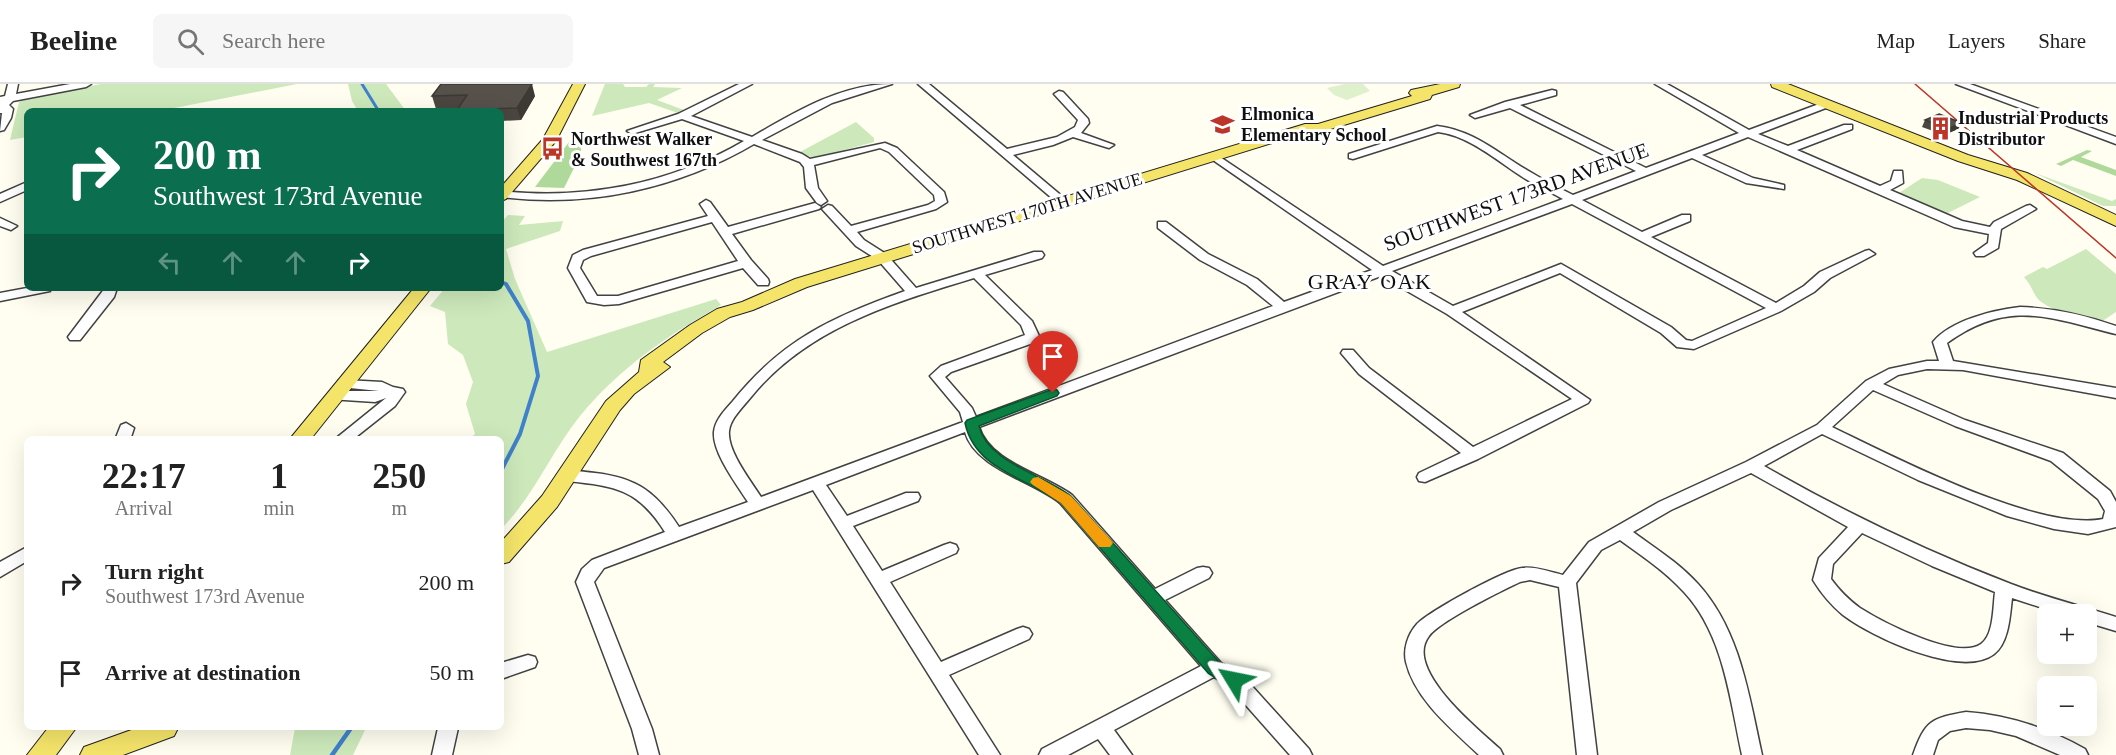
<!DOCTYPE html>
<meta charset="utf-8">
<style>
:root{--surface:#fff;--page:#f6f6f6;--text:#222;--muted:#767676;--line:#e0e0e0}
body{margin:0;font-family:Georgia,serif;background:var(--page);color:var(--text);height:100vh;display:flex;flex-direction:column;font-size:22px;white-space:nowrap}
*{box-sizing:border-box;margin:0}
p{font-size:20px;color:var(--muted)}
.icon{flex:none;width:33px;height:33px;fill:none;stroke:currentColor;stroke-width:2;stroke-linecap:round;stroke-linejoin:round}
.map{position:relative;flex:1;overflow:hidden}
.sheet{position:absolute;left:24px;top:352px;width:480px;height:294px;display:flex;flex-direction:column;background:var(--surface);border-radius:9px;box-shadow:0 6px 24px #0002}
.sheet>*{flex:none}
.hud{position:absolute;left:24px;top:24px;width:480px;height:183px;border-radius:9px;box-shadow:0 6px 24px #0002;background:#0b6e4f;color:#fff;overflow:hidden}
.controls{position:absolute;left:2037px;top:520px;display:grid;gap:12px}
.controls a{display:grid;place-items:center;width:60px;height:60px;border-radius:9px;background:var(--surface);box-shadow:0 6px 24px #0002;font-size:30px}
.pin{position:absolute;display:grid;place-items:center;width:51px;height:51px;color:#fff;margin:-62px -26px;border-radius:50% 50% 50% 0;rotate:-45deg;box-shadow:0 0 6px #0007}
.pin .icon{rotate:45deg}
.me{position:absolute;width:66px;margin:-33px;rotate:305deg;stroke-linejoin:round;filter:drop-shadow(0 0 4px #0008)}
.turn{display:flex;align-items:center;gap:21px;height:126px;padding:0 30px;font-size:27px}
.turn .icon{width:78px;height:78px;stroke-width:2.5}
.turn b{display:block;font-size:42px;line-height:51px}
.lanes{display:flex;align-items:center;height:57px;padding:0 30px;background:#0003;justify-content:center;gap:30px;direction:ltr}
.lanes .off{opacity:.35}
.eta{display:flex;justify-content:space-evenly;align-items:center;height:102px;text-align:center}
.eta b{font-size:36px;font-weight:600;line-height:42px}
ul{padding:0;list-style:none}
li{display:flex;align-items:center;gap:18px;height:90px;padding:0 30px}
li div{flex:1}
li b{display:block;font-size:22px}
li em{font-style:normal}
header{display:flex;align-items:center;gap:36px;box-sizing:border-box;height:84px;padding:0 30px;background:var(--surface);border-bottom:2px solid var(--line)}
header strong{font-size:28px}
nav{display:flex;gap:33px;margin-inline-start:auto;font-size:21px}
.search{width:420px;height:54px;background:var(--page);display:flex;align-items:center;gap:15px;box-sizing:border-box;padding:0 21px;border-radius:9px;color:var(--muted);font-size:22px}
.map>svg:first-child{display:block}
.green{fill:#cde9bb}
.forest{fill:#afd99a}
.pitch{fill:#dff0cc}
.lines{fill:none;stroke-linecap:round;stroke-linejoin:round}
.stream-far2{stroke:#3f81ca;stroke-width:3}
.stream-far1{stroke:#3f81ca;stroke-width:4}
.stream{stroke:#3f81ca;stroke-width:4.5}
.minor-casing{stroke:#424242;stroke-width:3}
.major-casing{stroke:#202020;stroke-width:2}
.minor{fill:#fff;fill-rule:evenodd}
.major{fill:#f5e46a;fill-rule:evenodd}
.tram{stroke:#bc3529;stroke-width:1.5}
.wall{fill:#4b4640}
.shaded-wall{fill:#3d3934}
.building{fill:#57514b;stroke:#3d3934;stroke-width:1.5}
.route{fill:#0b8043;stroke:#07532c;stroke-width:1.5}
.slow{fill:#f59e0b}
.labels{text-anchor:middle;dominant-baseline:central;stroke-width:6;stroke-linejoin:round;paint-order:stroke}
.far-poi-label{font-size:18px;font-weight:bold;fill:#0f0f0f;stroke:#fff;text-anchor:start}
.far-street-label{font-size:18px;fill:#0f0f0f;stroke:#fff}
.street-label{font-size:21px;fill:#0f0f0f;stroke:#fff}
.neighbourhood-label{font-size:22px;letter-spacing:1.5px;fill:#0f0f0f;stroke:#fff}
</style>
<header>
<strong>Beeline</strong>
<div class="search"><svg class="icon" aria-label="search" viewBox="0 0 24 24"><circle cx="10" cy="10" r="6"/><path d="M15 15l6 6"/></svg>Search here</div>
<nav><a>Map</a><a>Layers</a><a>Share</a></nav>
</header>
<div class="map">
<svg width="2116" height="671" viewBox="0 0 2116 671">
<rect width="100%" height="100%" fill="#fffef1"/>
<!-- green -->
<path class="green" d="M 101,0 L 297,0 L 159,27 L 27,27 L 27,53 L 10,56 L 19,18 L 30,13 Z
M 348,0 L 386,0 L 406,27 L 358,27 L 352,17 Z
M 605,0 L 623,0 L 625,3 L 646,3 L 649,0 L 655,0 L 653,3 L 682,4 L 657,16 L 684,26 L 678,29 L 649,19 L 592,32 Z
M 856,38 L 874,54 L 874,58 L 815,74 L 798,69 Z
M 2035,89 L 2112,117 L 2116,115 L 2116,122 L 2103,122 Z
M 1922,94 L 1938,96 L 1980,113 L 1946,130 L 1899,109 Z
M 508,131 L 525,132 L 519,141 L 563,137 L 560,147 L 506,165 L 515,195 L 547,268 L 716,215 L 721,221 C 669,251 619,284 580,332 C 551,368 534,412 501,445 L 501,356 L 470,355 L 475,350 L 466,320 L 473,298 L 463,271 L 448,260 L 445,228 L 430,222 L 445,204 L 501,204 L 501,139 Z
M 2086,165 L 2116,190 L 2116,228 L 2101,238 C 2081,232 2057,230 2040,217 C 2033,211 2032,201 2024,193 L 2043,183 L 2047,185 Z
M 295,644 L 366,644 L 353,671 L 290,671 Z"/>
<!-- forest -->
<path class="forest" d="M 581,56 L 581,70 L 564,104 L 535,103 L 569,58 Z
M 2087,66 L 2092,67 L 2081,73 L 2116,86 L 2116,92 L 2073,76 L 2061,82 L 2056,80 Z"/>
<!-- pitch -->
<path class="pitch" d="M 1345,0 L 1363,0 L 1370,7 L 1347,16 L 1334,11 L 1327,4 Z"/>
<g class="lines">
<!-- stream-far2 -->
<path class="stream-far2" d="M 362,0 L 378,26 L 384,27"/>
<!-- stream-far1 -->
<path class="stream-far1" d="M 501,198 L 506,200 L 528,237 L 538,292 L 520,350 L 501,387"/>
<!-- stream -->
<path class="stream" d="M 332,671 L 351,644"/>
<defs>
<path id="minor" d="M 8,0 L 18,0 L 16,10 L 70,0 L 91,0 L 86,3 L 13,17 L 9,21 L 13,25 L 11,34 L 4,46 L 0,47 L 2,29 L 0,29 L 0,13 L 5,12 Z
M 739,0 L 752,0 L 691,32 L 752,53 C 795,28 841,0 892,0 L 832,19 L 762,56 L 802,70 L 810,75 L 885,59 L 897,64 L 944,108 L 947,118 L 936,125 L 857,148 L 864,156 L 886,170 L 916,204 L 1034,168 L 1042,168 L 1044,171 L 1042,174 L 985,191 L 1032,237 L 1039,252 L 1033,259 L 951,288 L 945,293 L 972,324 L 976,333 L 1273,222 L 1247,201 L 1200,176 L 1158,144 L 1158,138 L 1166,138 L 1208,170 L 1257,195 L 1284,218 L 1372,186 L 1210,74 L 1210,70 L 1214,69 L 1383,182 L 1563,115 C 1549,107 1534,101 1521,92 C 1495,75 1469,52 1438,48 L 1353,75 L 1349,74 L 1349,70 L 1437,42 C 1474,46 1500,71 1532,89 C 1545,97 1559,104 1573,111 L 1636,87 L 1510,24 L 1475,34 L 1470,31 L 1505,18 L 1552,6 L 1556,7 L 1556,11 L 1520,21 L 1646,84 L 1739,49 L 1655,0 L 1667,0 L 1749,46 L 1827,17 L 1831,18 L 1831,22 L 1758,50 L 1788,62 L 1844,41 L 1852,41 L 1852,45 L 1797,66 L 1880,102 L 1891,97 L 1894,87 L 1902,87 L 1903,99 L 1890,106 L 1962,137 L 1990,143 L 1994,138 L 2026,122 L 2030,121 L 2036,125 L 2001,145 L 1998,164 L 1984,172 L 1976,172 L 1974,169 L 1988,159 L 1989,150 L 1954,143 L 1748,53 L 1702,71 L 1753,94 L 1784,101 L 1784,105 L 1746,99 L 1692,74 L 1582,116 L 1642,148 L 1682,131 L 1690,131 L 1690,137 L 1651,153 L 1776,219 L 1804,202 L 1820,188 L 1865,167 L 1869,166 L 1875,170 L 1830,194 L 1814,208 L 1781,227 L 1694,265 L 1677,263 L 1661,249 L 1560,189 L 1462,228 L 1590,316 L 1588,319 L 1478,375 L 1425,398 L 1419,397 L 1417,393 L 1419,389 L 1461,369 L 1359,290 L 1341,269 L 1343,266 L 1353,266 L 1369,284 L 1473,363 L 1572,315 L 1447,230 L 1381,192 L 979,343 C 990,379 1044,390 1072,411 L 1155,505 L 1197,484 L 1203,483 L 1209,484 L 1212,489 L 1209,494 L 1165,516 L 1221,579 L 1242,591 L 1309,665 L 1312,671 L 1290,671 L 1228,601 L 1214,593 L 1114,646 L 1132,671 L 1110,671 L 1098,655 L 1068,671 L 1039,671 L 1042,665 L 1201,582 L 1060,419 C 1033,397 975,384 965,348 L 826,401 L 847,432 L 906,409 L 918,409 L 920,413 L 918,417 L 853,442 L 882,487 L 944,461 L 950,459 L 956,461 L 958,465 L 956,469 L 890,498 L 941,578 L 1017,545 L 1023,543 L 1029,545 L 1032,550 L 1029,555 L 949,591 L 1000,671 L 979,671 L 813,406 L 604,484 L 594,498 L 652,645 L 659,671 L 639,671 L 632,645 L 576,498 L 582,485 L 592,476 L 665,448 C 638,405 615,402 567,397 L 561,396 L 559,392 L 561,388 C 572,385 584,388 595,389 C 637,394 656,408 679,443 L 748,418 C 737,401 712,368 714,348 C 715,336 725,326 733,317 C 782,256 832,233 905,207 L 878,176 L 856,162 L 822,125 L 828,121 L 832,122 L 851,142 L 928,121 L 935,117 L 934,111 L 889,68 L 880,64 L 814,81 L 818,104 L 827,117 L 821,121 L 817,119 L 806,104 L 804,83 L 800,78 L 754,60 C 677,105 589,124 501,113 L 501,107 C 586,116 670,100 744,57 L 682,35 L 632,50 L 627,47 L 678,30 ZM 1572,120 L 1766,224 L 1692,257 L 1686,256 L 1671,243 L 1561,180 L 1453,222 L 1392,187 ZM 974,194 L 1021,241 L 1025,251 L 941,282 L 930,292 L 960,328 L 963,338 L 761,413 C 751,397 727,367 729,347 C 730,335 743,323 751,313 C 807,244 892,219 974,194 Z
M 918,0 L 929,0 L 1007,65 L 1057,53 L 1075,43 L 1078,36 L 1054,10 L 1059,7 L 1063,8 L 1088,35 L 1089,39 L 1081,49 L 1114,61 L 1109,64 L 1073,53 L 1053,61 L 1013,71 L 1070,119 L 1064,123 L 1060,121 Z
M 1956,0 L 1970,0 L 2116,53 L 2116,60 Z
M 27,98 L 27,106 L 0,118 L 0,110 Z
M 706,116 L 710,118 L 728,143 L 815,119 L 821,123 L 819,125 L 732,150 L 751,176 L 768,195 L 769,198 L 768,201 L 758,201 L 743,184 L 619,220 L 604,221 L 587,218 L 568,184 L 573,171 L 583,166 L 708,132 L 700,120 ZM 712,138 L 738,177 L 618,212 L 597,212 L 580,184 L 583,176 L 591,172 Z
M 0,134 L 17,142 L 11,146 L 0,142 Z
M 27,204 L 51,204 L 50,207 L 0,217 L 0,209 Z
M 105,204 L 117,204 L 114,213 L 80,256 L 70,256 L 68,253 Z
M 2020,223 C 2054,224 2084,231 2116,242 L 2116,250 C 2050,234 2009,214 1947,259 L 1953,277 L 2116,304 L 2116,314 L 1963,286 L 1927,285 L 1898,291 L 1883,300 L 1965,336 L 2063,369 L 2110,407 L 2116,418 L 2116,443 L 2088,450 L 2054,445 L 2007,432 L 1918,396 L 1822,350 L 1764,382 C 1844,428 1926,467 2011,500 C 2045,513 2081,522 2116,533 L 2116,547 L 2086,538 L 2086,531 L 2064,531 L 2012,514 C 2010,531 2009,559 1994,570 C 1961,595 1872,553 1843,531 C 1831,521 1821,509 1813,496 L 1819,474 L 1848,443 L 1751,389 L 1671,426 L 1633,448 C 1655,464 1679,479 1698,500 C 1740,546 1749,612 1762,671 L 1742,671 C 1730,616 1724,551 1684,508 C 1665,487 1642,472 1620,456 L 1601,466 L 1576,499 L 1597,671 L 1577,671 L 1559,503 L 1530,496 L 1520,498 C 1501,507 1440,537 1429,552 C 1403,585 1478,645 1500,665 L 1503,671 L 1479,671 C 1453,646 1415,616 1406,578 C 1403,565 1408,550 1417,540 C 1430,527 1504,486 1522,484 C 1535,482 1550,488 1563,491 L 1589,458 L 1659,418 L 1746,378 L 1817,341 L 1866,297 L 1889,285 L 1927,277 L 1939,277 L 1933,258 C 1951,236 1994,226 2020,223 ZM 1873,306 L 1955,342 L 2051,377 L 2098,415 L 2105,427 L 2103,435 C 2038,448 1894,373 1832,343 ZM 1862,449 L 1932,482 L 1995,508 C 1993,523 1994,551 1981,560 C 1957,577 1882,538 1860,524 C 1849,516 1839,506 1831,495 L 1833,480 Z
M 345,296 L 382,298 L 393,303 L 403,305 L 405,308 L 395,322 L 352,356 L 334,356 L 386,314 L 375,318 L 329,315 L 327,312 L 329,309 L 334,307 L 379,307 L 340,303 L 338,300 Z
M 126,339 L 134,344 L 130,356 L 115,356 L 121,341 Z
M 27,463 L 27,477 L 0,493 L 0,478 Z
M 528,571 L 535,573 L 537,578 L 535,583 L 501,595 L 501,579 Z
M 1966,628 C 2008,631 2048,644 2085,665 L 2088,671 L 2060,671 L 2016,652 L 1990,646 L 1966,644 L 1950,647 L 1938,656 L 1933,671 L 1913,671 C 1925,637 1931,634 1966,628 Z
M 438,644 L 458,644 L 452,671 L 432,671 Z"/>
<path id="major" d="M 573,0 L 585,0 L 556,57 L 506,115 L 501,117 L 501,103 L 543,55 Z
M 1440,0 L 1460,0 L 1459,3 L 1432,11 L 1430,15 L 1324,47 L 1311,47 L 807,203 L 753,226 L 730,233 L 702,249 L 663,278 L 670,283 L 634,310 L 620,326 L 557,423 L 509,478 L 501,480 L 501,458 L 542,412 L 606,317 L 639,288 L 641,276 L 690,241 L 717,225 L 742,218 L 795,195 L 1305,40 L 1318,40 L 1412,12 L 1409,9 L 1411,6 Z
M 1771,0 L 1788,0 L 1968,71 L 2027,89 L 2116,131 L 2116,142 L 2017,96 L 1958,77 L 1772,3 Z
M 414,204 L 431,204 L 310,356 L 289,356 Z
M 48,644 L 76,644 L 56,671 L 27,671 Z
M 137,644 L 178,644 L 174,652 L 123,671 L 80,671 L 84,663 Z"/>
</defs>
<!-- minor casing -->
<use href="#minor" class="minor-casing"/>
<!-- major casing -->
<use href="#major" class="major-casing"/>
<!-- minor -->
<use href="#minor" class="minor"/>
<!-- major -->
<use href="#major" class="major"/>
<!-- tram -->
<path class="tram" d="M 1915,0 L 2116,174"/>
</g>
<!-- wall -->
<path class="wall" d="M 441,0 L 535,12 L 521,36 L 501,37 L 501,27 L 457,27 L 459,24 L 436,25 L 432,12 Z
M 1925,36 L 1962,39 L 1958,45 L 1944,51 L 1922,43 Z"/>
<!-- shaded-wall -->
<path class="shaded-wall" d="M 532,0 L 535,12 L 521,36 L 517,24 Z
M 1962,39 L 1958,45 L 1944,51 L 1947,45 Z"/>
<!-- building -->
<path class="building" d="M 441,0 L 532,0 L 517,24 L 457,26 L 467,11 L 432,12 Z
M 1939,30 L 1962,39 L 1947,45 L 1925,36 Z"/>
<!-- route -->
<path class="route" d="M 1053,305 L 1057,306 L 1059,309 L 1057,312 L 979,342 C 988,379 1043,390 1071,412 L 1220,579 L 1241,591 L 1243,596 L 1241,601 C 1229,605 1218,595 1208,589 L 1061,419 C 1026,393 975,386 965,339 L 967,336 Z"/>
<!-- slow -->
<path class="slow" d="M 1038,393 L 1071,412 L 1110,455 L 1113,459 L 1110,463 L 1099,463 L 1061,419 L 1033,401 L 1030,398 L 1033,394 Z"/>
<!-- icons -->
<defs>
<symbol id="school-bare" viewBox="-9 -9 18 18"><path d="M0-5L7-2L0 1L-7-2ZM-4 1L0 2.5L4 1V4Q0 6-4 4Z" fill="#bc3529" stroke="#fff" stroke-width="2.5" paint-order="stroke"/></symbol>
<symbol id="building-bare" viewBox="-9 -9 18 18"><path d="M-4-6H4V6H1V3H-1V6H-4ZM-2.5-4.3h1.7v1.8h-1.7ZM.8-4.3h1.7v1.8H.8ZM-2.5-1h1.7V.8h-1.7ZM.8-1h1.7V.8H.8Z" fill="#bc3529" stroke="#fff" stroke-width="2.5" paint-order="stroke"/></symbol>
<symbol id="bus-bare" viewBox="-9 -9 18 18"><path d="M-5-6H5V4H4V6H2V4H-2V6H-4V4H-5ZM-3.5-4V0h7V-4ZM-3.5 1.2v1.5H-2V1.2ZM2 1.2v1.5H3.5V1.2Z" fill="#bc3529" stroke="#fff" stroke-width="2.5" paint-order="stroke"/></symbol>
</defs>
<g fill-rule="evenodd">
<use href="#school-bare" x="1206" y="24" width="33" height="33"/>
<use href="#building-bare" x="1924" y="28" width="33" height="33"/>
<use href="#bus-bare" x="536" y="48" width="33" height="33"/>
</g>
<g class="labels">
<!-- far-poi labels -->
<g class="far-poi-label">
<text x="1241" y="30">Elmonica<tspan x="1241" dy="21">Elementary School</tspan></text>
<text x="1958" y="34">Industrial Products<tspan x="1958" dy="21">Distributor</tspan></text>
<text x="571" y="55">Northwest Walker<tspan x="571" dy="21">&amp; Southwest 167th</tspan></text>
</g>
<!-- far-street labels -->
<g class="far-street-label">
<text transform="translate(1027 129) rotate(-17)">SOUTHWEST 170TH AVENUE</text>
</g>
<!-- street labels -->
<g class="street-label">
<text transform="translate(1516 113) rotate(-20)">SOUTHWEST 173RD AVENUE</text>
</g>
<!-- neighbourhood labels -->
<g class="neighbourhood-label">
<text x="1370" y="197">GRAY OAK</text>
</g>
</g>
</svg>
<div class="controls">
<a>+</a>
<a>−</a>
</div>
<div class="pin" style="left:1053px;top:309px;background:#d93025"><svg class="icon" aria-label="arrive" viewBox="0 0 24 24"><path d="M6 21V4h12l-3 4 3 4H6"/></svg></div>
<svg class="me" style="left:1234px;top:596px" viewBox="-20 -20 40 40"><path d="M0-17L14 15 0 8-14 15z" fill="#0b8043" stroke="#fff" stroke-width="4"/></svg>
<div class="hud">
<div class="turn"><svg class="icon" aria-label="right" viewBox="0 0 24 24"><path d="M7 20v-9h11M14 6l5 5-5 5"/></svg><div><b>200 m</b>Southwest 173rd Avenue</div></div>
<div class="lanes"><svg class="icon off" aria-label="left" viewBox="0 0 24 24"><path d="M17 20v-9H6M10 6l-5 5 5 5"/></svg><svg class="icon off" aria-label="ahead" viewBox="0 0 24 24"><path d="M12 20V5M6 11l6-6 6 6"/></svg><svg class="icon off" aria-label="ahead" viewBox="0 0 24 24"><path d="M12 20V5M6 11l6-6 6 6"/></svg><svg class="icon" aria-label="right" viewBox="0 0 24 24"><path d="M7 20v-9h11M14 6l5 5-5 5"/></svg></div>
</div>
<section class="sheet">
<div class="eta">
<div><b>22:17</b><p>Arrival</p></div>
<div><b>1</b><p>min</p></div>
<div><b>250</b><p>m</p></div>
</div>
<ul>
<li><svg class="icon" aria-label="right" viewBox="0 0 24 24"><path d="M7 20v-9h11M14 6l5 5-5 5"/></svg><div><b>Turn right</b><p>Southwest 173rd Avenue</p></div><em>200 m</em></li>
<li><svg class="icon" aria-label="arrive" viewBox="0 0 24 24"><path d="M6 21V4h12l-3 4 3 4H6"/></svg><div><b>Arrive at destination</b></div><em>50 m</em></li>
</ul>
</section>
</div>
